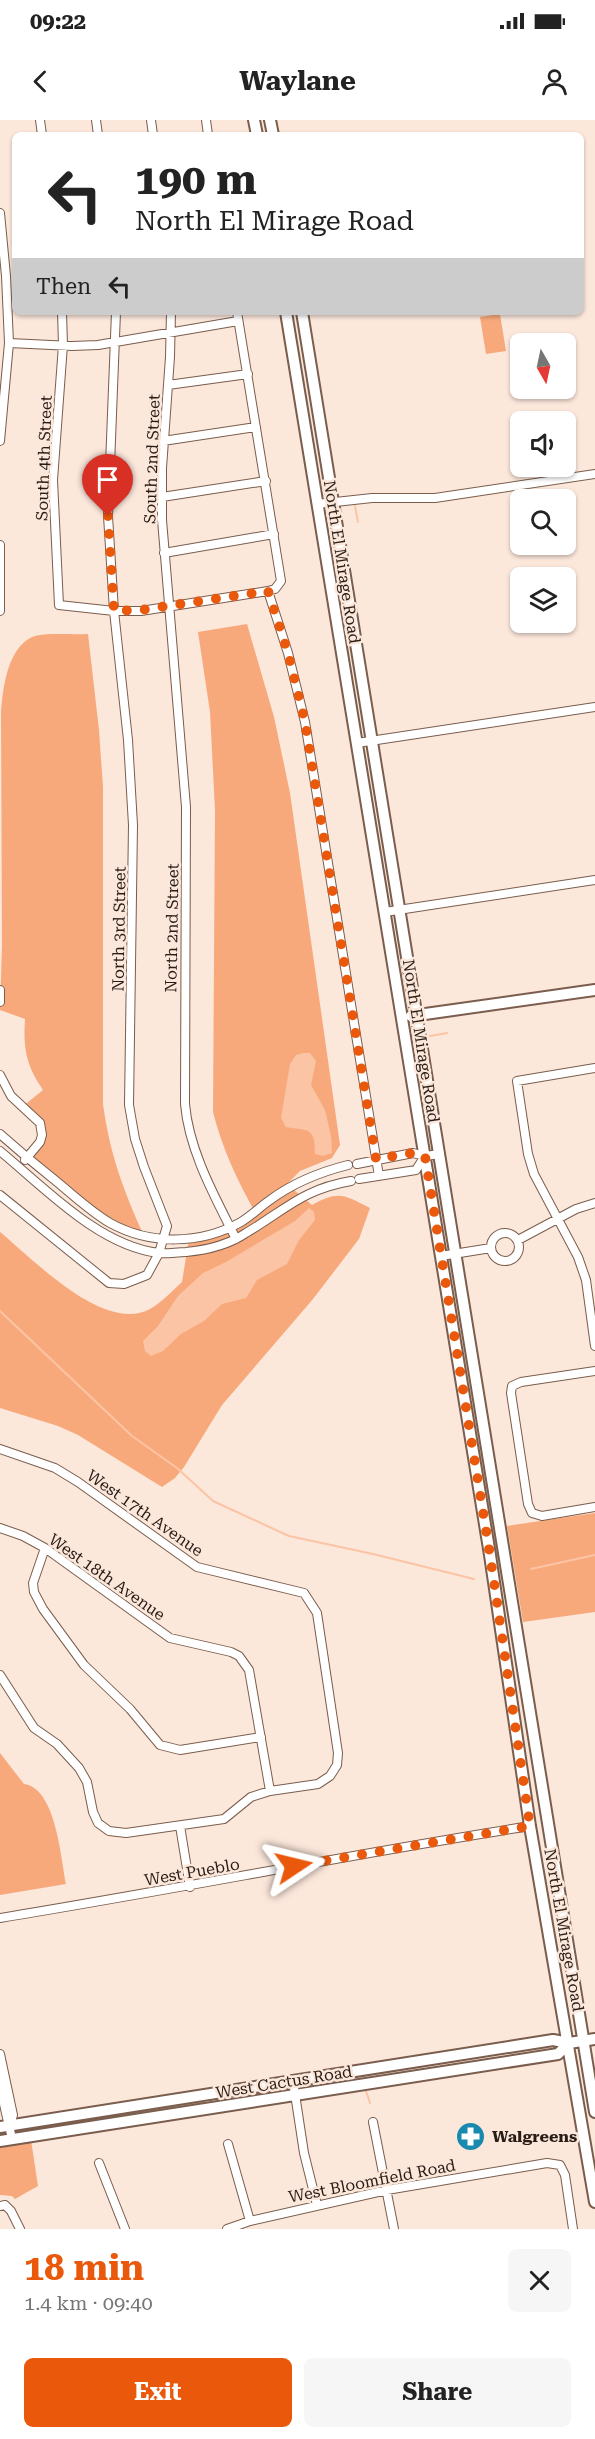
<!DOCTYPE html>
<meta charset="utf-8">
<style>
:root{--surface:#fff;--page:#f6f6f6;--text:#222;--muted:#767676;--accent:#ea580c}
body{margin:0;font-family:"Roboto Serif",serif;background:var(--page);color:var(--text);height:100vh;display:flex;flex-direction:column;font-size:22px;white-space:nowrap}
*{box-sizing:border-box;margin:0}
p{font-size:20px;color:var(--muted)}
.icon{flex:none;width:33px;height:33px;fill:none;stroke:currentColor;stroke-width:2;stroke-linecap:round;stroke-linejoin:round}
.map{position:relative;height:2109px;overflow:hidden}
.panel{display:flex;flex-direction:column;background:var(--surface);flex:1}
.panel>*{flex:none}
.hud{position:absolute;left:12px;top:12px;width:572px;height:183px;border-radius:9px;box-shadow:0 2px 4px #0004;background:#fff;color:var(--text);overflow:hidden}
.needle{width:39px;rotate:171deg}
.controls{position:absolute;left:510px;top:213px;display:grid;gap:12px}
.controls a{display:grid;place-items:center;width:66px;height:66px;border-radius:9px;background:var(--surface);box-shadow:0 2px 4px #0004;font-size:30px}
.pin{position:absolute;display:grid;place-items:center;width:51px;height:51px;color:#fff;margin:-62px -26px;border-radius:50% 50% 50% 0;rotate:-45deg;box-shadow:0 0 6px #0007}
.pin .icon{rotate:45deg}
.me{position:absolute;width:66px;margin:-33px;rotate:80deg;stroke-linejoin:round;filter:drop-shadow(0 0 4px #0008)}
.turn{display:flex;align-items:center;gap:21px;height:126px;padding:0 24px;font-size:27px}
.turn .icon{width:78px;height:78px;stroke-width:2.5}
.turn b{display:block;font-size:42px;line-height:51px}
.then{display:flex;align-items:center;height:57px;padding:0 24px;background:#0003;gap:12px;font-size:22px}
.round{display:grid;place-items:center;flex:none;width:63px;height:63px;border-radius:9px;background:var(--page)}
.summary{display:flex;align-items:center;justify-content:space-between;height:102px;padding:0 24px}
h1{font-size:36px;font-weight:700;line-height:45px;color:var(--accent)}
.cta{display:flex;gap:12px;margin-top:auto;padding:12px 24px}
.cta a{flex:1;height:69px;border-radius:9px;background:var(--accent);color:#fff;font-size:24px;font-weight:700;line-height:69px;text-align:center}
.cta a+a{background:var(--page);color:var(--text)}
.status{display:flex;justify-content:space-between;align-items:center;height:42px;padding:0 30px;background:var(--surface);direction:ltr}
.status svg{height:16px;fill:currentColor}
header{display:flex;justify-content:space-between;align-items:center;height:78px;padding:0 24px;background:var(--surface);font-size:27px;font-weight:700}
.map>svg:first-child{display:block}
.green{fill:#f8a97b}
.water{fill:#fbc4a4}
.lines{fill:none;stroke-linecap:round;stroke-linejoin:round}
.stream{stroke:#fbc4a4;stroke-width:2}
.street-casing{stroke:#7a5d4c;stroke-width:10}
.secondary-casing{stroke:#7a5d4c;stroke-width:14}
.street{stroke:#fff;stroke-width:8}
.secondary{stroke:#fff;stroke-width:10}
.route{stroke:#ea580c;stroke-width:10;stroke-dasharray:0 18}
.labels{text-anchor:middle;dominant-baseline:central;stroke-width:5;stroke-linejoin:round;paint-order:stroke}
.street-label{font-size:16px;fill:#281c15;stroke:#fce7db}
.poi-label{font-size:16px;font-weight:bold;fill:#281c15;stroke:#fce7db;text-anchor:start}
</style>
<div class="status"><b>09:22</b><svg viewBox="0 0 49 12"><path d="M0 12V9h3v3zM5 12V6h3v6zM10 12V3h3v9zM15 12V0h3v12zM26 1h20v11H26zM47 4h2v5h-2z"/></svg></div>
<header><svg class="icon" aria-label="back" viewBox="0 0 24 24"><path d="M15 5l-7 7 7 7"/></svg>Waylane<svg class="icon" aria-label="person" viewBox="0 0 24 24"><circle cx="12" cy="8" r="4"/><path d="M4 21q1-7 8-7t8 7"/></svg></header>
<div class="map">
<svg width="595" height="2109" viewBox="0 0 595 2109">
<rect width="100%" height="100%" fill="#fce7db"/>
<!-- green -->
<path class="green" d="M 500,194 L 506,231 L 486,234 L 480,197 Z
M 247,504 L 274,597 L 290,673 L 340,1025 L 332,1038 L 300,1051 L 287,1064 L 312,1085 C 339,1070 344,1075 370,1088 L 359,1119 L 313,1179 L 222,1285 L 184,1347 L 175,1358 L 162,1367 L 78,1315 L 58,1306 L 0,1288 L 0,1112 C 33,1139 104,1214 150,1189 C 161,1183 172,1171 182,1162 L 189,1119 L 205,1116 L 255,1092 C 237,1060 222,1028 213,992 L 215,690 L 210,592 L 198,512 Z
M 88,514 L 99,610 L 103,667 L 103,984 C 110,1035 123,1069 144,1116 L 111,1103 L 27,1037 L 40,1022 L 42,1009 L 22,987 L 43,970 C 26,945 23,929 25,899 L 0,890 L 2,825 L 1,592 C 3,568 7,529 32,517 C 44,512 74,515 88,514 Z
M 595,1393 L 595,1492 L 523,1502 L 507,1406 Z
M 0,1633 L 24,1664 C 56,1668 61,1739 66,1764 L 0,1775 Z
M 31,2020 L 38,2066 L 15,2079 L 12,2076 L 0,2075 L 0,2025 Z"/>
<!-- water -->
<path class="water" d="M 303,933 L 310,933 L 316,941 L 311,965 L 325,990 L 331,1016 L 332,1033 L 323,1036 L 315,1034 C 315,1006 308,1011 286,1007 L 281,998 L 290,944 L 296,935 Z
M 309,1088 L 314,1092 L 315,1100 L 299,1120 L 287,1144 L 257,1160 L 246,1178 L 222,1184 L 204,1201 L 181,1214 L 163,1231 L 151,1236 L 145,1231 L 143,1221 L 158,1206 L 178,1176 L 203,1153 L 226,1142 L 295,1101 Z"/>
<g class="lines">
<!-- stream -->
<path class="stream" d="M 355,386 L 358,402
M 430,916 L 447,913
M 0,1191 L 132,1316 L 177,1348 L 213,1381 L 289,1416 L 373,1434 L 474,1459
M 531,1449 L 595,1435
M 366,1971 L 370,1983"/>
<defs>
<path id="street" d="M 40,0 L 42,15
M 96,0 L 98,15
M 151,0 L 153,15
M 206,0 L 208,15
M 0,93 L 6,156 L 9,223 L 0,321
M 62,192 L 63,225 L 53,360 L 59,485 L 114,491 L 141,491 L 268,471 L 275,469 L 281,461 L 237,192
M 171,192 L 170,237 L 162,348 L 162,400 L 186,687 L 185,984 C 189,1031 215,1077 236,1119
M 9,223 L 72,226 L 98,225 L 238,201
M 168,265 L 248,254
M 163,321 L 256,307
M 162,377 L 266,361
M 317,384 L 372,378 L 435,378 L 595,354
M 0,425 L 0,491
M 164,433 L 274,414
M 268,471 L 288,533 L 305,602 L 379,1056
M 357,623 L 595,587
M 385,792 L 595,760
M 0,870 L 0,882
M 595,948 L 517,961 L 528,1034 L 534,1054 L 578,1137 L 586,1160 L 595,1226
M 0,955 L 11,976 L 40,1003 L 42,1015 L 40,1022 L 25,1040
M 0,1014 C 18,1030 37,1046 56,1061 C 73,1075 91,1092 110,1103 C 150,1125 200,1125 241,1102 C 251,1096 260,1087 270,1080 C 293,1063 320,1052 348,1045
M 0,1031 C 45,1068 99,1126 159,1133 C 167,1134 177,1132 186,1132 C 208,1130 228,1125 246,1113 C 285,1090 303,1069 351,1061
M 357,1044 L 413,1033 L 425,1036 L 440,1034
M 359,1059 L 416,1050 L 425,1036
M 0,1075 L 109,1163 L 124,1164 L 147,1155 L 159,1133 L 167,1106 L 144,1047 L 135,1019 L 129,985 L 133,705 L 128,620 L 114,491 L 108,396 L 116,192
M491 1127a14 14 0 1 1 28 0a14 14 0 1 1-28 0Z
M 518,1120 L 576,1089 L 595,1083
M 441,1136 L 491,1128
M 595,1251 L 521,1262 L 512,1266 L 511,1273 L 528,1384 L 532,1393 L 542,1396 L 595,1387
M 0,1329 L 55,1348 L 78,1362 L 197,1447 L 304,1473 L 317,1493 L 338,1633 L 337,1645 L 330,1656 L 318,1664 L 270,1671 L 251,1677 L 224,1699 L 126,1713 L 109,1711 L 98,1703 L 93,1692 L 87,1662 L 79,1648 L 57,1624 L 34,1608 L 0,1555
M 0,1408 L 23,1416 L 45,1428 L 170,1518 L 231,1532 L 239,1536 L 249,1550 L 270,1671
M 45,1428 L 33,1463 L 34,1472 L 43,1489 L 84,1545 L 130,1589 L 160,1625 L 180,1630 L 261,1617
M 180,1706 L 190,1767
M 0,1798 C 177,1769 353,1734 530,1706
M 0,1934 L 13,1995 L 10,2005
M 3,1957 C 0,1979 8,1998 12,2019
M 293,1961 L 304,2033 L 317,2085
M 373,2002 L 394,2109
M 228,2024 L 250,2101
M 99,2043 L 125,2109
M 0,2086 L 5,2085 L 11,2091 L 20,2109
M 227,2109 L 250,2101 L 387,2070 L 547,2043 L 560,2045 L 565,2055 L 573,2109"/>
<path id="secondary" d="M 254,0 L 257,15
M 270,0 L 273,15
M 286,192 L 490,1435 L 530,1706 L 595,2082
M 302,192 L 595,1992
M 411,896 L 595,870
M 0,2007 L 553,1920 L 569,1923 L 595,1919
M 0,2021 L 558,1934 L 569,1923"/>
</defs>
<!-- street casing -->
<use href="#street" class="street-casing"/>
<!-- secondary casing -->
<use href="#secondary" class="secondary-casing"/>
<!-- street -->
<use href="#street" class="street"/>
<!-- secondary -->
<use href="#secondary" class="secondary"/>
</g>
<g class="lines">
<!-- route -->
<path class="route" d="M 108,396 L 114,491 L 141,490 L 268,471 L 288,533 L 305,602 L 376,1039 L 413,1033 L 425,1036 L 490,1435 L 530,1706 L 294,1746"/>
</g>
<!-- icons -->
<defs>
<symbol id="pharmacy-disc" viewBox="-11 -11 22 22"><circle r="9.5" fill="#198aaf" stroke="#fce7db"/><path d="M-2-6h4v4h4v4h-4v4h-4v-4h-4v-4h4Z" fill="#fff"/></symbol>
</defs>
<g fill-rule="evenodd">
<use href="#pharmacy-disc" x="454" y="2000" width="33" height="33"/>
</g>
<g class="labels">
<!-- street labels -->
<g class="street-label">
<text transform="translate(44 338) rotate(-88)">South 4th Street</text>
<text transform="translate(152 339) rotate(-88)">South 2nd Street</text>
<text transform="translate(342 442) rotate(81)">North El Mirage Road</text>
<text transform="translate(172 808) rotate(-89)">North 2nd Street</text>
<text transform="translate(119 809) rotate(-89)">North 3rd Street</text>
<text transform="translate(421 921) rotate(81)">North El Mirage Road</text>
<text transform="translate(145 1393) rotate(35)">West 17th Avenue</text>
<text transform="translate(107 1457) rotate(35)">West 18th Avenue</text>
<text transform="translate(192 1752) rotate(-10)">West Pueblo</text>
<text transform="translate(564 1810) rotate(80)">North El Mirage Road</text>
<text transform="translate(284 1962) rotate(-9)">West Cactus Road</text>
<text transform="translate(372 2061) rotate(-11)">West Bloomfield Road</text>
</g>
<!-- poi labels -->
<g class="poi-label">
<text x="492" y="2016">Walgreens</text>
</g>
</g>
</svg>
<div class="controls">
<a><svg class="needle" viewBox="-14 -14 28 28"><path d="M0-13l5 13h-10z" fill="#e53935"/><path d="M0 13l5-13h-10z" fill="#767676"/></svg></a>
<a><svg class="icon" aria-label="sound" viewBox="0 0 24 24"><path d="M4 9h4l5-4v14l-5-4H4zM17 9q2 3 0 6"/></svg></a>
<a><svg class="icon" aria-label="search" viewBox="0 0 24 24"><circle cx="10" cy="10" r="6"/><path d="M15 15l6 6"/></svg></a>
<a><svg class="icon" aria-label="layers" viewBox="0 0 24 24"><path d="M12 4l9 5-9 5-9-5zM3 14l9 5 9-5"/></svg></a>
</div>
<div class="pin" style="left:108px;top:396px;background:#d93025"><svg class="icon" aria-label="arrive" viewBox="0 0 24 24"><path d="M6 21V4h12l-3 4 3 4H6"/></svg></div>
<svg class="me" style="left:294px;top:1746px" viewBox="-20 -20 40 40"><path d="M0-17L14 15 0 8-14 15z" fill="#ea580c" stroke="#fff" stroke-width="4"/></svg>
<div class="hud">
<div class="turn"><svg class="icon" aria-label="left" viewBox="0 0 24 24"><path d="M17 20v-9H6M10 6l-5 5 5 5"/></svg><div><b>190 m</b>North El Mirage Road</div></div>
<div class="then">Then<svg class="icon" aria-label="left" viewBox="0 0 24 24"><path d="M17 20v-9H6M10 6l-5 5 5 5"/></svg></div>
</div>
</div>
<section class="panel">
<div class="summary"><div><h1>18 min</h1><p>1.4 km · 09:40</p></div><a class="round"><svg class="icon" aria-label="close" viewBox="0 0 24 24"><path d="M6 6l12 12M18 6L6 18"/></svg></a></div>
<div class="cta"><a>Exit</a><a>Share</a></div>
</section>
